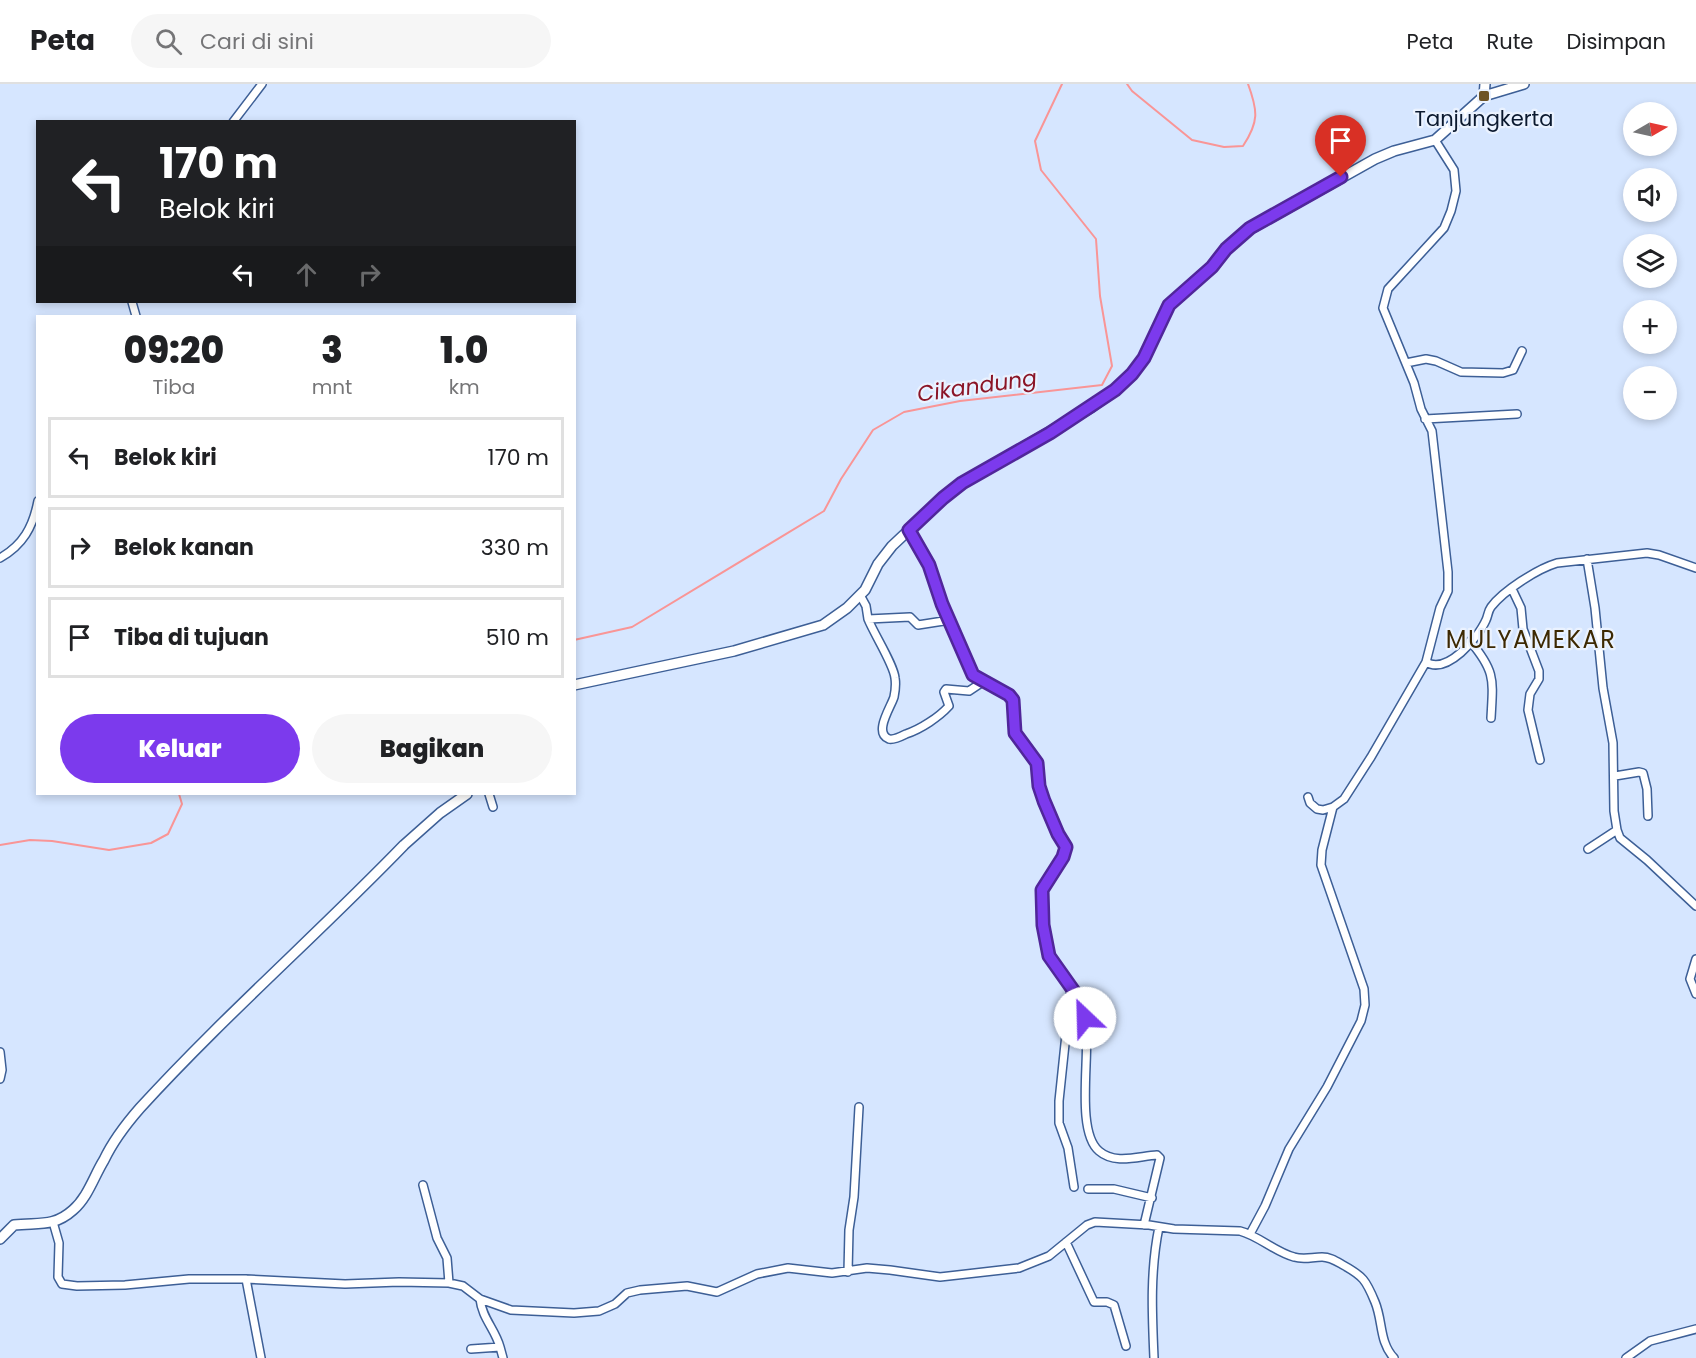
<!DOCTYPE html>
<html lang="id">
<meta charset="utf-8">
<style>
:root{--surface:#fff;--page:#f6f6f6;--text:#202124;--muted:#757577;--line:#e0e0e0;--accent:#7c3aed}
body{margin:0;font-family:Poppins,sans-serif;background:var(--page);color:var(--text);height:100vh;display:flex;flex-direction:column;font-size:22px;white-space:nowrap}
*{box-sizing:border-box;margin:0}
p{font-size:20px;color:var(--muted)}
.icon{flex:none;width:33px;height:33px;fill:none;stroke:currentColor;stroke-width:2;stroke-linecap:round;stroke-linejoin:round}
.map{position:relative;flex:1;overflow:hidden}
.sheet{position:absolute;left:36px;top:231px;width:540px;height:480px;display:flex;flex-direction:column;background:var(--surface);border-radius:0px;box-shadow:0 3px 9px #0003}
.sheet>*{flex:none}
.top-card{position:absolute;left:36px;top:36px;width:540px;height:183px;border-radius:0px;box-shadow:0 3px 9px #0003;background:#202124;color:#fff;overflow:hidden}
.needle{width:39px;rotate:81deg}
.buttons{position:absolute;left:1623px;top:18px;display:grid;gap:12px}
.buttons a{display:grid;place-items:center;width:54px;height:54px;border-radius:50%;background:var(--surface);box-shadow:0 3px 9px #0003;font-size:30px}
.pin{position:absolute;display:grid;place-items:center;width:51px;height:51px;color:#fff;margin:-62px -26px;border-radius:50% 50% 50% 0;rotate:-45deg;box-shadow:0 0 6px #0007}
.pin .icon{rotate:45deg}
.me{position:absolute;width:66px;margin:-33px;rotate:336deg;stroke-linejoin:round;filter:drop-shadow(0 0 4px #0008)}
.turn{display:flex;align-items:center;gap:21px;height:126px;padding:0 24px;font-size:27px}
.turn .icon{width:78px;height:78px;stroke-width:2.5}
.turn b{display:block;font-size:42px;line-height:51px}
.lanes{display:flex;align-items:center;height:57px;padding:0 24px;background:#0003;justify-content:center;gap:30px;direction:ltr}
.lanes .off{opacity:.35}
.eta{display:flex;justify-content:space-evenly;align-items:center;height:102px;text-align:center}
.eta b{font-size:36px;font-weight:800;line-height:42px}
.action{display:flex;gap:12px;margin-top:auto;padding:12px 24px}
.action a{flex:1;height:69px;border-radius:36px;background:var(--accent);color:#fff;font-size:24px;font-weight:800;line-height:69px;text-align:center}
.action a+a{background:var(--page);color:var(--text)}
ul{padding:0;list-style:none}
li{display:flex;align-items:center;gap:18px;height:81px;margin:0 12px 9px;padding:0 12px;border:3px solid var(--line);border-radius:0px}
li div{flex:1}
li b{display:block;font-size:22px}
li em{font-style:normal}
header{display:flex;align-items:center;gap:36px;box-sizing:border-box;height:84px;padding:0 30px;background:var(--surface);border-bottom:2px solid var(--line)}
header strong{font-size:28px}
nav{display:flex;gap:33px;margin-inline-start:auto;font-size:21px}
.search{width:420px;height:54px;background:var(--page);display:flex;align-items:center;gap:15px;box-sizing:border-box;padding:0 21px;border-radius:33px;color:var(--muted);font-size:22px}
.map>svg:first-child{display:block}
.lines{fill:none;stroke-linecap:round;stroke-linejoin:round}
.stream{stroke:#f99596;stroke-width:2}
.minor-casing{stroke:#3d5f96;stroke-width:10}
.tertiary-casing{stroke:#3d5f96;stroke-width:12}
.minor{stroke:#fff;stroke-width:7}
.tertiary{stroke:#fff;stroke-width:9}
.route-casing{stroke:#51269a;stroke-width:15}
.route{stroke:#7c3aed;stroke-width:10}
.poi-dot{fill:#6d5325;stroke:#eaf2ff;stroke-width:2}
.labels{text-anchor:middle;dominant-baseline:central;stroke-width:4.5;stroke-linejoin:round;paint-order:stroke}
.poi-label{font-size:21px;fill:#0b192f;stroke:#eaf2ff}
.water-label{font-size:22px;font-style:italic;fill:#8b1527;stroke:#eaf2ff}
.quarter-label{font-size:24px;letter-spacing:1.5px;fill:#3d2902;stroke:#eaf2ff}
</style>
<header>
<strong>Peta</strong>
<div class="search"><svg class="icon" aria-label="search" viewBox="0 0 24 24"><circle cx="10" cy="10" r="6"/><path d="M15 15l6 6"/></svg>Cari di sini</div>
<nav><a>Peta</a><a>Rute</a><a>Disimpan</a></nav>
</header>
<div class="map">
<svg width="1696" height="1274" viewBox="0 0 1696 1274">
<rect width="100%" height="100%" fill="#d6e6ff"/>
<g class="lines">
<!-- stream -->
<path class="stream" d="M 1127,0 L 1132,7 L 1192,56 L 1224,63 L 1243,62 C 1259,38 1258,27 1248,0
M 574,556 L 632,543 L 824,427 L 841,395 L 873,346 L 904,328 L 960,317 L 1102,301 L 1112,282 L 1100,212 L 1096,155 L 1041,86 L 1035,57 L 1062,0
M 0,761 L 30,756 L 52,757 L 109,766 L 151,759 L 168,750 L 182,720 L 179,710"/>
<defs>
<path id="minor" d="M 233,38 L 262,0
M 132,218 L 136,232
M 1406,279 L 1426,275 L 1436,277 L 1461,288 L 1503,289 L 1513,286 L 1522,267
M 1425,335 L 1517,330
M 909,446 L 929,481 L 942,520 L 973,591 L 1009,611 L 1013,616 L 1015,649 L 1037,679 L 1039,702 L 1044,717 L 1066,763 L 1063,773 L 1042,806 C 1040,820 1044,863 1050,874 C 1062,894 1079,910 1085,933 C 1092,964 1074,1046 1099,1067 C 1115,1081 1139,1072 1157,1071 L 1160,1074 L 1144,1141
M 0,474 C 23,461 33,443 38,417
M 1587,475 L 1595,524 L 1603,604 L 1613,659 L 1614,727 L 1617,746 L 1620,754 L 1647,776 L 1696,822
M 1512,505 L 1521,524 L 1523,545 L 1539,587 L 1539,595 L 1530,610 L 1528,626 L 1540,676
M 860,511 L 866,522 L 868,535 L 910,533 L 918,541 L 950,536
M 868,535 C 874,550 894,581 895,594 C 896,600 895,608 894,613 C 891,623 873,649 889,655 C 893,656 902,652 906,650 C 921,645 939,633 949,622 L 944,608 L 946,605 L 969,607 L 984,597
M 1470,557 C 1496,588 1493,596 1491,634
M 1426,578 C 1447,591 1478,554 1486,536 C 1488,532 1488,527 1491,523 C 1503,507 1537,485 1557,479 L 1647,469 L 1659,471 L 1696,484
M 1615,692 L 1639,688 L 1643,689 L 1647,705 L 1648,732
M 489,710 L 493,723
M 1308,713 L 1310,719 L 1317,725 L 1323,726 L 1333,723 L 1344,715 L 1371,673 L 1426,578 L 1440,524 L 1448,507 L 1448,488 L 1432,347 L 1421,325 L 1414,299 L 1383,224 L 1388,205 L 1444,144 L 1451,127 L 1456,107 L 1454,86 L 1435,56
M 1588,765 L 1617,746
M 1696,875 L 1690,895 L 1696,910
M 1071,903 L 1059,1017 L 1059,1039 L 1068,1064 L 1074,1103
M 0,968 L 2,986 L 0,995
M 423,1101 L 437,1154 L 447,1174 L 449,1199
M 1088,1105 L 1114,1105 L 1152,1114
M 53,1138 L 59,1159 L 58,1193 L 62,1200 L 77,1202 L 125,1201 L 189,1195 L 246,1195 L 345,1200 L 399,1198 L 449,1199 L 463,1202 L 480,1215 L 511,1226 L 574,1229 L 599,1227 L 615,1220 L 627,1209 L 640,1206 L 687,1202 L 717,1208 L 757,1190 L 788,1184 L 832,1189 L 867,1184 L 890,1186 L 940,1193 L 1019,1184 L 1049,1172 L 1087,1141 L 1095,1138 L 1149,1141 L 1174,1145 L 1240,1147 C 1259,1152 1275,1168 1294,1173 C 1304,1176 1312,1173 1322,1173 C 1330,1173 1336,1177 1343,1181 C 1363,1192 1366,1196 1375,1218 C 1383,1237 1379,1258 1394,1274
M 1250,1150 L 1265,1122 L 1289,1065 L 1327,1003 L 1361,937 L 1365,921 L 1364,905 L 1321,781 L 1322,766 L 1333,723
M 1066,1158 L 1094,1218 L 1107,1218 L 1114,1221 L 1126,1262
M 848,1188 L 849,1146 L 854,1113 L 859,1023
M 246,1195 L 261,1274
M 500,1263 L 503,1274
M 471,1265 L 500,1263 C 495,1245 482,1234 480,1215
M 1154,1274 C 1152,1229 1150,1187 1159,1143
M 1626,1274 L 1650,1257 L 1696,1245"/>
<path id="tertiary" d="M 1484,12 L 1485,0
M 574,601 L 734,567 L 823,541 L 847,524 L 865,506 L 878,480 L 892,462 L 943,414 L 962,399 L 1092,323 L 1124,299 L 1144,274 L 1169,221 L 1212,182 L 1226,165 L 1243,149 L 1375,75 L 1394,67 L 1435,56 L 1484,12 L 1524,0
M 0,1155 L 14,1141 C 37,1138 53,1144 73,1126 C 88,1113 94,1092 104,1076 C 113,1057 126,1040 140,1024 C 223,933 318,850 404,761 L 440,729 L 467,710"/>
</defs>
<!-- minor casing -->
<use href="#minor" class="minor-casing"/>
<!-- tertiary casing -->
<use href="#tertiary" class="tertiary-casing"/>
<!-- minor -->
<use href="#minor" class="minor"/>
<!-- tertiary -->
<use href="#tertiary" class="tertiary"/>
</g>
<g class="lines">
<defs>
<path id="route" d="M 1085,934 L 1078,913 L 1049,872 L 1043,841 L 1042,806 L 1063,773 L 1066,763 L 1058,750 L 1044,717 L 1039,702 L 1037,679 L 1015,649 L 1013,616 L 1009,611 L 973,591 L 942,520 L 929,481 L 909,446 L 943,414 L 962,399 L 1050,349 L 1115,306 L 1132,290 L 1144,274 L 1169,221 L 1212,183 L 1226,165 L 1250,144 L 1341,93"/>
</defs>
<!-- route casing -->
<use href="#route" class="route-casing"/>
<!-- route -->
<use href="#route" class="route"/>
</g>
<!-- markers -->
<rect class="poi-dot" x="1478" y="6" width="12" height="12" rx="3"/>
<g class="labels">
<!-- poi labels -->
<g class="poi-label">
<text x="1484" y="34">Tanjungkerta</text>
</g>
<!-- water labels -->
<g class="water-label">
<text transform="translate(977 302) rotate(-8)">Cikandung</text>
</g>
<!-- quarter labels -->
<g class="quarter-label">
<text x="1531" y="555">MULYAMEKAR</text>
</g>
</g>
</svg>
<div class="buttons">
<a><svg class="needle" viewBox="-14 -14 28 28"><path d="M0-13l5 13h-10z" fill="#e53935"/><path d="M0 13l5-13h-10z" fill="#757577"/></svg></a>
<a><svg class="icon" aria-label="sound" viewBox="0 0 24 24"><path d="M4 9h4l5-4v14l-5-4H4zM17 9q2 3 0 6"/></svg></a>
<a><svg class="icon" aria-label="layers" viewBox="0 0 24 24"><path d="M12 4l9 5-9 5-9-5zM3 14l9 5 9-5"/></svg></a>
<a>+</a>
<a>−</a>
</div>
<div class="pin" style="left:1341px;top:93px;background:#d93025"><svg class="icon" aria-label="arrive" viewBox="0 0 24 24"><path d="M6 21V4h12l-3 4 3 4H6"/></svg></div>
<svg class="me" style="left:1085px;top:934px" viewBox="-20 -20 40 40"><circle r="19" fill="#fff"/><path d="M0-13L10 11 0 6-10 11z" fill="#7c3aed"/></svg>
<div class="top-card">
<div class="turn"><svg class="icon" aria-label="left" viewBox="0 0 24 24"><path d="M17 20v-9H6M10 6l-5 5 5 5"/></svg><div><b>170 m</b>Belok kiri</div></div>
<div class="lanes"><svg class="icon" aria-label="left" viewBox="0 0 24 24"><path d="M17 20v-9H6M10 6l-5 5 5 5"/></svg><svg class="icon off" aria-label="ahead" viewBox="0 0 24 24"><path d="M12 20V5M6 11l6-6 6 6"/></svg><svg class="icon off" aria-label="right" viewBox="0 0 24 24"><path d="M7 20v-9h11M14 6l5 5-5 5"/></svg></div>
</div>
<section class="sheet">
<div class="eta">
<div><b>09:20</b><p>Tiba</p></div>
<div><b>3</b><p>mnt</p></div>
<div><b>1.0</b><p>km</p></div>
</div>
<ul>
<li><svg class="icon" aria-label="left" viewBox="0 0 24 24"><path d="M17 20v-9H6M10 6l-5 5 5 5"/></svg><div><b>Belok kiri</b></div><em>170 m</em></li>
<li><svg class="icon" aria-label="right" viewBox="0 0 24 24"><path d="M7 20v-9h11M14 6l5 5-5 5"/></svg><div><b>Belok kanan</b></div><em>330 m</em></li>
<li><svg class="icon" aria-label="arrive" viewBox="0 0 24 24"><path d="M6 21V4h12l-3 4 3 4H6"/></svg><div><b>Tiba di tujuan</b></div><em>510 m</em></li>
</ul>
<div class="action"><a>Keluar</a><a>Bagikan</a></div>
</section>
</div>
